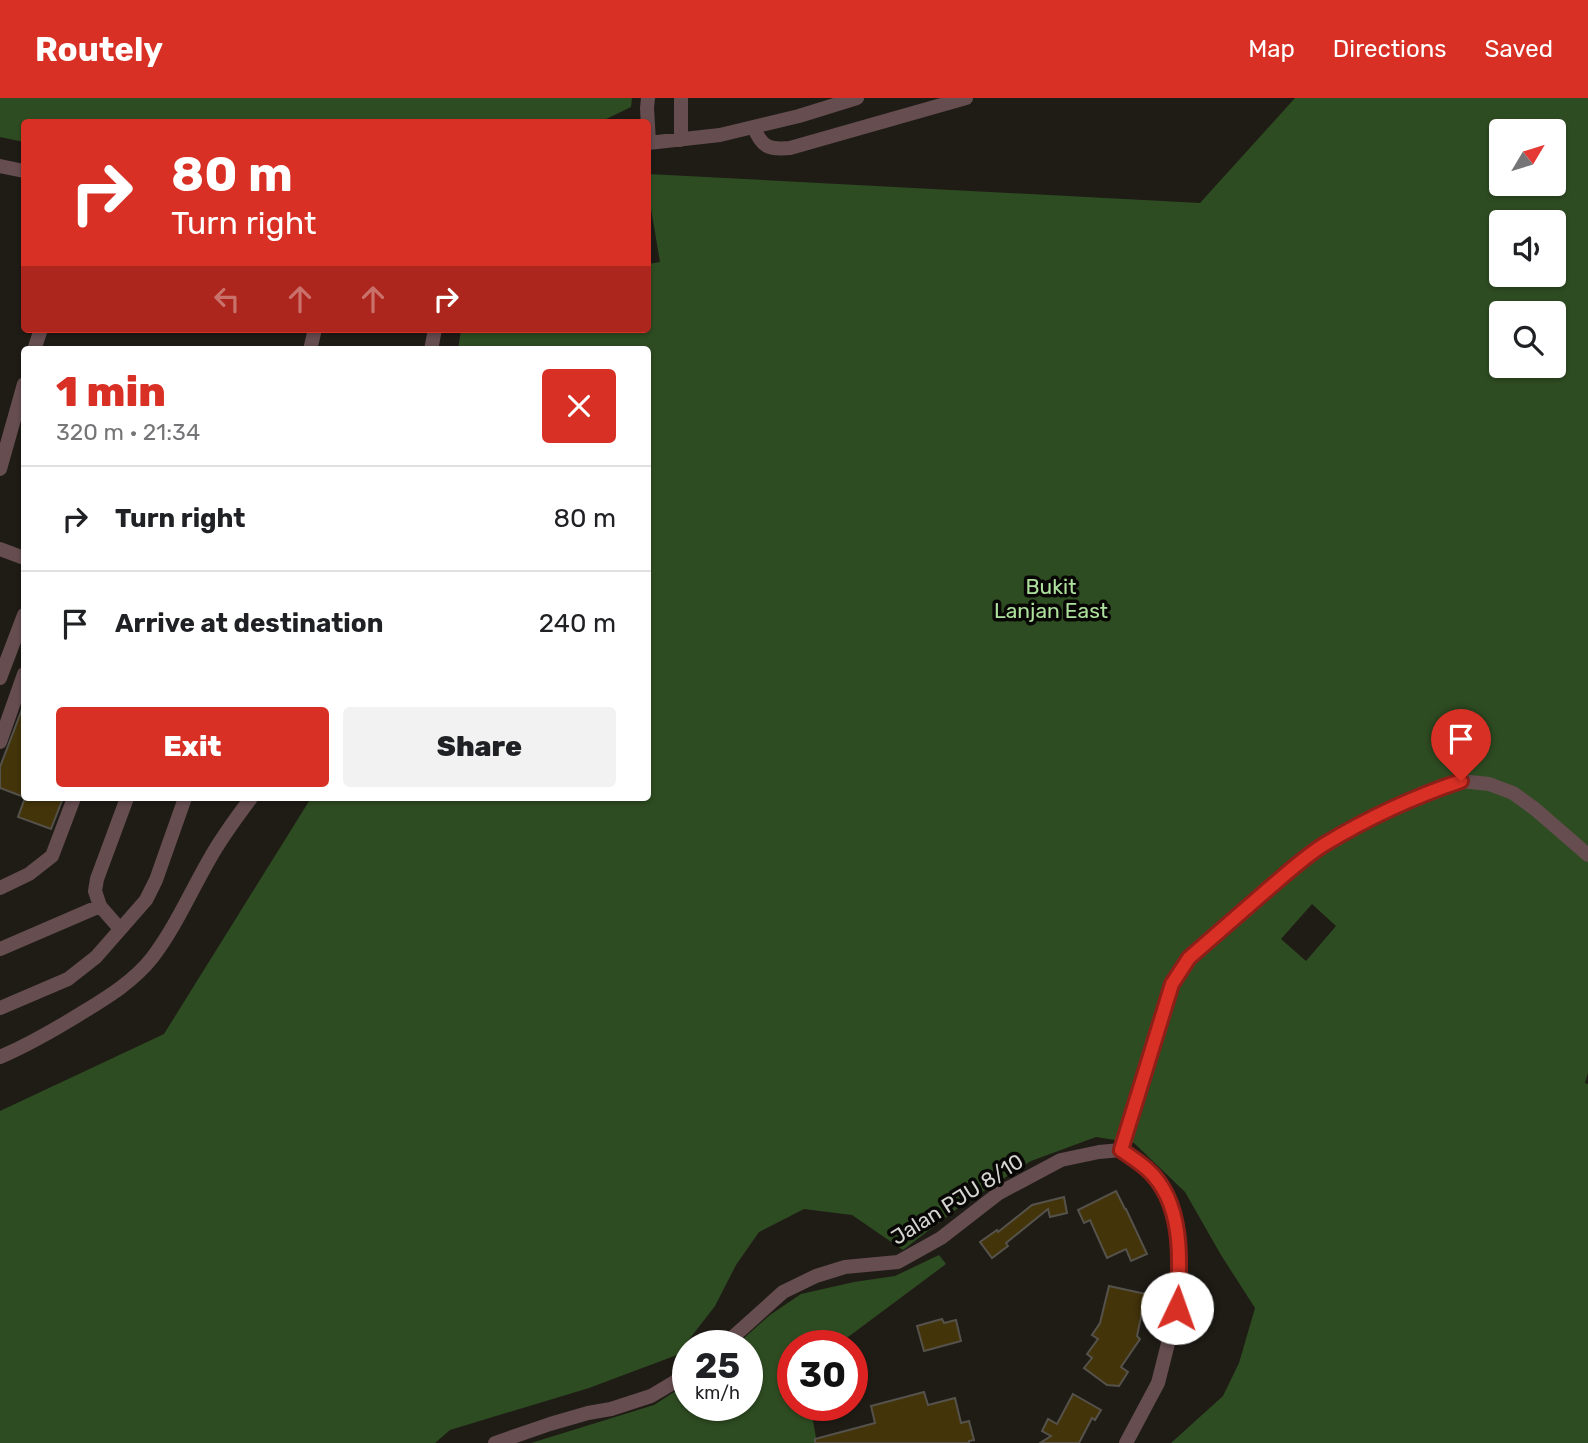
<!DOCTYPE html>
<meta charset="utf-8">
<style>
:root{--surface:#fff;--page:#f2f2f2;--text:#202124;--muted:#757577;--line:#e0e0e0;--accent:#d93025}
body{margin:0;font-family:Rubik,sans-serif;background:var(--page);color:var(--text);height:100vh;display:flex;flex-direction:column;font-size:26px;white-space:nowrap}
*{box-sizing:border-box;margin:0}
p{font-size:23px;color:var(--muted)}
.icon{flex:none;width:38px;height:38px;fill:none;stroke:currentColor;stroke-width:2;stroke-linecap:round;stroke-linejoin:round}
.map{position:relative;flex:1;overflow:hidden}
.drawer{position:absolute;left:21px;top:248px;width:630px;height:455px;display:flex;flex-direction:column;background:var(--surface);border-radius:7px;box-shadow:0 2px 5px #0004}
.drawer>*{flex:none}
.hud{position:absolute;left:21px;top:21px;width:630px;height:214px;border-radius:7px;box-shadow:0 2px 5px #0004;background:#d93025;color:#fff;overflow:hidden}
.needle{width:46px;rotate:52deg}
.tools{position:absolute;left:1489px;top:21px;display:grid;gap:14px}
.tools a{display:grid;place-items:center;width:77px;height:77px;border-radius:7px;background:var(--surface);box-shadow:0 2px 5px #0004;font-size:35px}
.speed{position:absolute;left:672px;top:1232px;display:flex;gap:14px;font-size:35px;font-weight:700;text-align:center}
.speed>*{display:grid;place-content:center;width:91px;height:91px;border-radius:50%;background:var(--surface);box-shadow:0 2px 5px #0004;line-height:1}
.speed small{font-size:18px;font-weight:400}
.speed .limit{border:10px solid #d22;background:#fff;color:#111}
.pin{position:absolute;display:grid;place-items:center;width:60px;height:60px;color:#fff;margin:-72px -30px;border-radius:50% 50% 50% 0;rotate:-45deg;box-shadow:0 0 7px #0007}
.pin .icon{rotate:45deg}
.me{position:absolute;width:77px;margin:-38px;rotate:3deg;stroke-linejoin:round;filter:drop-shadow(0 0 5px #0008)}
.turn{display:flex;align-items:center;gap:24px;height:147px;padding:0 35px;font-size:32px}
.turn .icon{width:91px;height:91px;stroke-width:2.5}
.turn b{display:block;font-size:49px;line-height:60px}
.lanes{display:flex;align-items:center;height:66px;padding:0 35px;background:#0003;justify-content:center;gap:35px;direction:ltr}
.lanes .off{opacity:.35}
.round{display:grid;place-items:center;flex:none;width:74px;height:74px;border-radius:7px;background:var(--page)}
.headline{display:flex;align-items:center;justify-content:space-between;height:119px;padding:0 35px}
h1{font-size:42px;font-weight:800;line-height:52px;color:var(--accent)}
.button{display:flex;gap:14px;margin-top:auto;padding:14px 35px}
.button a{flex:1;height:80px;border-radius:7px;background:var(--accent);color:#fff;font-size:28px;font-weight:800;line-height:80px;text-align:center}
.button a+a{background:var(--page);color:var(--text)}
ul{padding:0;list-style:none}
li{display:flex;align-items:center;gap:21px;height:105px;padding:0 35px;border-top:2px solid var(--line)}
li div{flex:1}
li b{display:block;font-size:26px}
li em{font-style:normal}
header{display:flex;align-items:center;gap:42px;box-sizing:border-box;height:98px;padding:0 35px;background:var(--accent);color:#fff}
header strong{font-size:33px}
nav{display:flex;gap:38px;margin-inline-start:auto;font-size:24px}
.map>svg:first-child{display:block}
.forest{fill:#2e4c22;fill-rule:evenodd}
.building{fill:#44340a;stroke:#55524b;stroke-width:2}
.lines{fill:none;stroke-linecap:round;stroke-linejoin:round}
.minor{stroke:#664d50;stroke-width:14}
.route-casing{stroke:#8d1f18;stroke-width:18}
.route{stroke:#d93025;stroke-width:12}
.labels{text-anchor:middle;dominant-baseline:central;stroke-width:7;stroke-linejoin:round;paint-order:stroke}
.park-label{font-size:21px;fill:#aee19d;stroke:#080705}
.street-label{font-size:21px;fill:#d5d4d0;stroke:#080705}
</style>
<header>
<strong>Routely</strong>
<nav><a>Map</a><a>Directions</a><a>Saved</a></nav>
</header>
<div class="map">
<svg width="1588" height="1345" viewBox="0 0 1588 1345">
<rect width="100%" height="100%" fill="#1f1c16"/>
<!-- forest -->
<path class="forest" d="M 0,0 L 632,0 L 631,9 L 600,24 L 24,24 L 24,44 L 0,39 Z
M 1295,0 L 1588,0 L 1588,975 L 1585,985 L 1588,986 L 1588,1345 L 1171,1345 L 1223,1298 L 1239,1265 L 1255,1210 L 1221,1157 L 1185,1094 L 1134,1045 L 1096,1039 L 1031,1063 L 962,1107 L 903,1152 L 852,1117 L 804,1111 L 759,1134 L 736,1167 L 715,1208 L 677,1257 L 589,1290 L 450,1332 L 435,1345 L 0,1345 L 0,1013 L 164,936 L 311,700 L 648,700 L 648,252 L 458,252 L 461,231 L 648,231 L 648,166 L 660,164 L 648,93 L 648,76 L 1200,105 ZM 1502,33 L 1554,33 L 1554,86 L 1502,86 ZM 1502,124 L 1554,124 L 1554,177 L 1502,177 ZM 1502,215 L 1554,215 L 1554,268 L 1502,268 ZM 1312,806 L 1336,828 L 1306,863 L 1281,841 Z
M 939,1157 L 946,1166 L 836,1248 L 793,1248 L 793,1307 L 810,1307 L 817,1345 L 531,1345 L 654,1307 L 688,1285 L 688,1307 L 747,1307 L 747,1248 L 735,1248 L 770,1217 L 801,1196 L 854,1184 L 895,1178 Z"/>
<!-- building -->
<path class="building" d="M 24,606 L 24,699 L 0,690 L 0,669 Z
M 25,700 L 63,700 L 51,731 L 18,719 Z
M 1116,1093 L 1125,1111 L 1126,1111 L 1147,1156 L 1131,1163 L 1126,1151 L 1107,1160 L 1090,1122 L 1084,1125 L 1078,1112 Z
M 1064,1099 L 1067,1115 L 1050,1119 L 1048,1111 L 1006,1145 L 1008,1148 L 992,1160 L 980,1144 L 997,1132 L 998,1134 L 1032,1107 Z
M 1109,1188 L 1146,1196 L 1137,1238 L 1140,1241 L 1121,1269 L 1128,1274 L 1119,1288 L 1107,1287 L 1084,1270 L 1092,1260 L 1087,1256 L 1098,1241 L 1092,1237 L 1100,1225 Z
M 942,1221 L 944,1225 L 956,1222 L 961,1243 L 924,1253 L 917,1228 Z
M 924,1294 L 928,1307 L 955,1300 L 961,1325 L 969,1323 L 974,1342 L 969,1343 L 969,1345 L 815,1345 L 815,1341 L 875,1325 L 871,1308 Z
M 1073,1296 L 1101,1312 L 1095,1322 L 1092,1320 L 1079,1345 L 1040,1345 L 1051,1338 L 1042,1333 L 1048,1321 L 1057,1326 Z"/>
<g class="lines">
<!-- minor -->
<path class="minor" d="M 648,0 L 647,10 L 649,45
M 681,0 L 681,42
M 754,29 C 761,49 769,52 790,50 L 966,0
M 648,45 L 720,37 L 799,18 L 857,0
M 0,68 L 24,73
M 34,252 L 41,231
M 310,252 L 315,231
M 431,252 L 435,231
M 0,371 L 24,286
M 0,451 L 24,460
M 0,580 L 24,517
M 0,644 L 24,576
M 0,790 L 29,776 L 52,758 L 74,700
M 120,831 L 100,808 L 95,793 L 97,781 L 127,700
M 0,851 L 100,808
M 0,910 L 68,881 L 96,859 L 146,802 L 156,782 L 185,700
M 0,959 C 28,947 54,932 80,916 C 106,900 133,884 152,860 C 175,830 190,795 209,762 C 221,740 236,720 251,700
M 1121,1052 L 1172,886 L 1190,860 L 1280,780 L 1324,747 L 1359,726 L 1385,713 L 1437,691 L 1461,683 L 1489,686 L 1513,695 L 1535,711 L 1588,757
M 723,1248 L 783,1194 L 816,1178 L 845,1169 L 898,1164 L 941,1140 L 999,1095 L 1061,1062 L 1099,1054 L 1121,1052 L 1149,1072 L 1163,1091 L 1171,1108 L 1177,1127 L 1180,1178 L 1177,1210 L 1158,1285 L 1126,1345
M 495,1345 L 550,1326 L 588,1315 L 611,1311 L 651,1298 L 688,1276"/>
</g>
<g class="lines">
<defs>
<path id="route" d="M 1177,1210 C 1180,1164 1185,1105 1147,1071 C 1139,1064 1130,1058 1121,1052 L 1172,886 L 1189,860 L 1197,853 C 1220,833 1243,813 1266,793 C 1285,777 1304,759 1325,746 C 1368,720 1413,699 1461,683"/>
</defs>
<!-- route casing -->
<use href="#route" class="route-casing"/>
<!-- route -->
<use href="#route" class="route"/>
</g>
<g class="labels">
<!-- park labels -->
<g class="park-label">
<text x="1051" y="488">Bukit<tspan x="1051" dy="24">Lanjan East</tspan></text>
</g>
<!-- street labels -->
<g class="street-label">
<text transform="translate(957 1101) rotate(-32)">Jalan PJU 8/10</text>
</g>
</g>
</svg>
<div class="tools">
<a><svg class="needle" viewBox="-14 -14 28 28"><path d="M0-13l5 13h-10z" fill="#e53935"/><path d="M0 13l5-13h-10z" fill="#757577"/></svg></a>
<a><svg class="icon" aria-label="sound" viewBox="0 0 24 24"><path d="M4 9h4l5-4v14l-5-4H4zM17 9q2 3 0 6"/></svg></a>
<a><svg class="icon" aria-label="search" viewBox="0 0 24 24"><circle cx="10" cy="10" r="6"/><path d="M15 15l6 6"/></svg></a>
</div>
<div class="speed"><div>25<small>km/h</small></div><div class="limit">30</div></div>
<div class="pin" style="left:1461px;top:683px;background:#d93025"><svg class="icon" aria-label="arrive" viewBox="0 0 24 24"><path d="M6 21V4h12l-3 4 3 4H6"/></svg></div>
<svg class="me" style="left:1177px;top:1210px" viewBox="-20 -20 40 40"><circle r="19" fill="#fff"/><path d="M0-13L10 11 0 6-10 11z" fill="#d93025"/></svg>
<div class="hud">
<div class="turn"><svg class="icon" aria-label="right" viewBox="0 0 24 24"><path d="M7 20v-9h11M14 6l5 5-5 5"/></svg><div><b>80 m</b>Turn right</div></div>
<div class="lanes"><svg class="icon off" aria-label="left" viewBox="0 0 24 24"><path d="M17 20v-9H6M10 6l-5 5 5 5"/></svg><svg class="icon off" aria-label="ahead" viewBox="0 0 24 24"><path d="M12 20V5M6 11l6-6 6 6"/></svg><svg class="icon off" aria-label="ahead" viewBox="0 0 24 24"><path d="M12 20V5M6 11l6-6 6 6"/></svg><svg class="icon" aria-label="right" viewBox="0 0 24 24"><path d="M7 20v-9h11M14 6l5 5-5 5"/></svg></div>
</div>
<section class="drawer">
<div class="headline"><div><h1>1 min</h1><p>320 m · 21:34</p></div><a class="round" style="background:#d93025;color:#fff"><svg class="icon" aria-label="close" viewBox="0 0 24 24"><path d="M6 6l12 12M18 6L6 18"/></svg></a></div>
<ul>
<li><svg class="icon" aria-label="right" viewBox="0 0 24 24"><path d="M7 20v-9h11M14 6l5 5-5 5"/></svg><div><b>Turn right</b></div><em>80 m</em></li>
<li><svg class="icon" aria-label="arrive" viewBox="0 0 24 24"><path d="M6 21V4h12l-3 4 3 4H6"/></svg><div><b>Arrive at destination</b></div><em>240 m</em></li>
</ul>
<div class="button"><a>Exit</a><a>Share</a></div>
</section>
</div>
